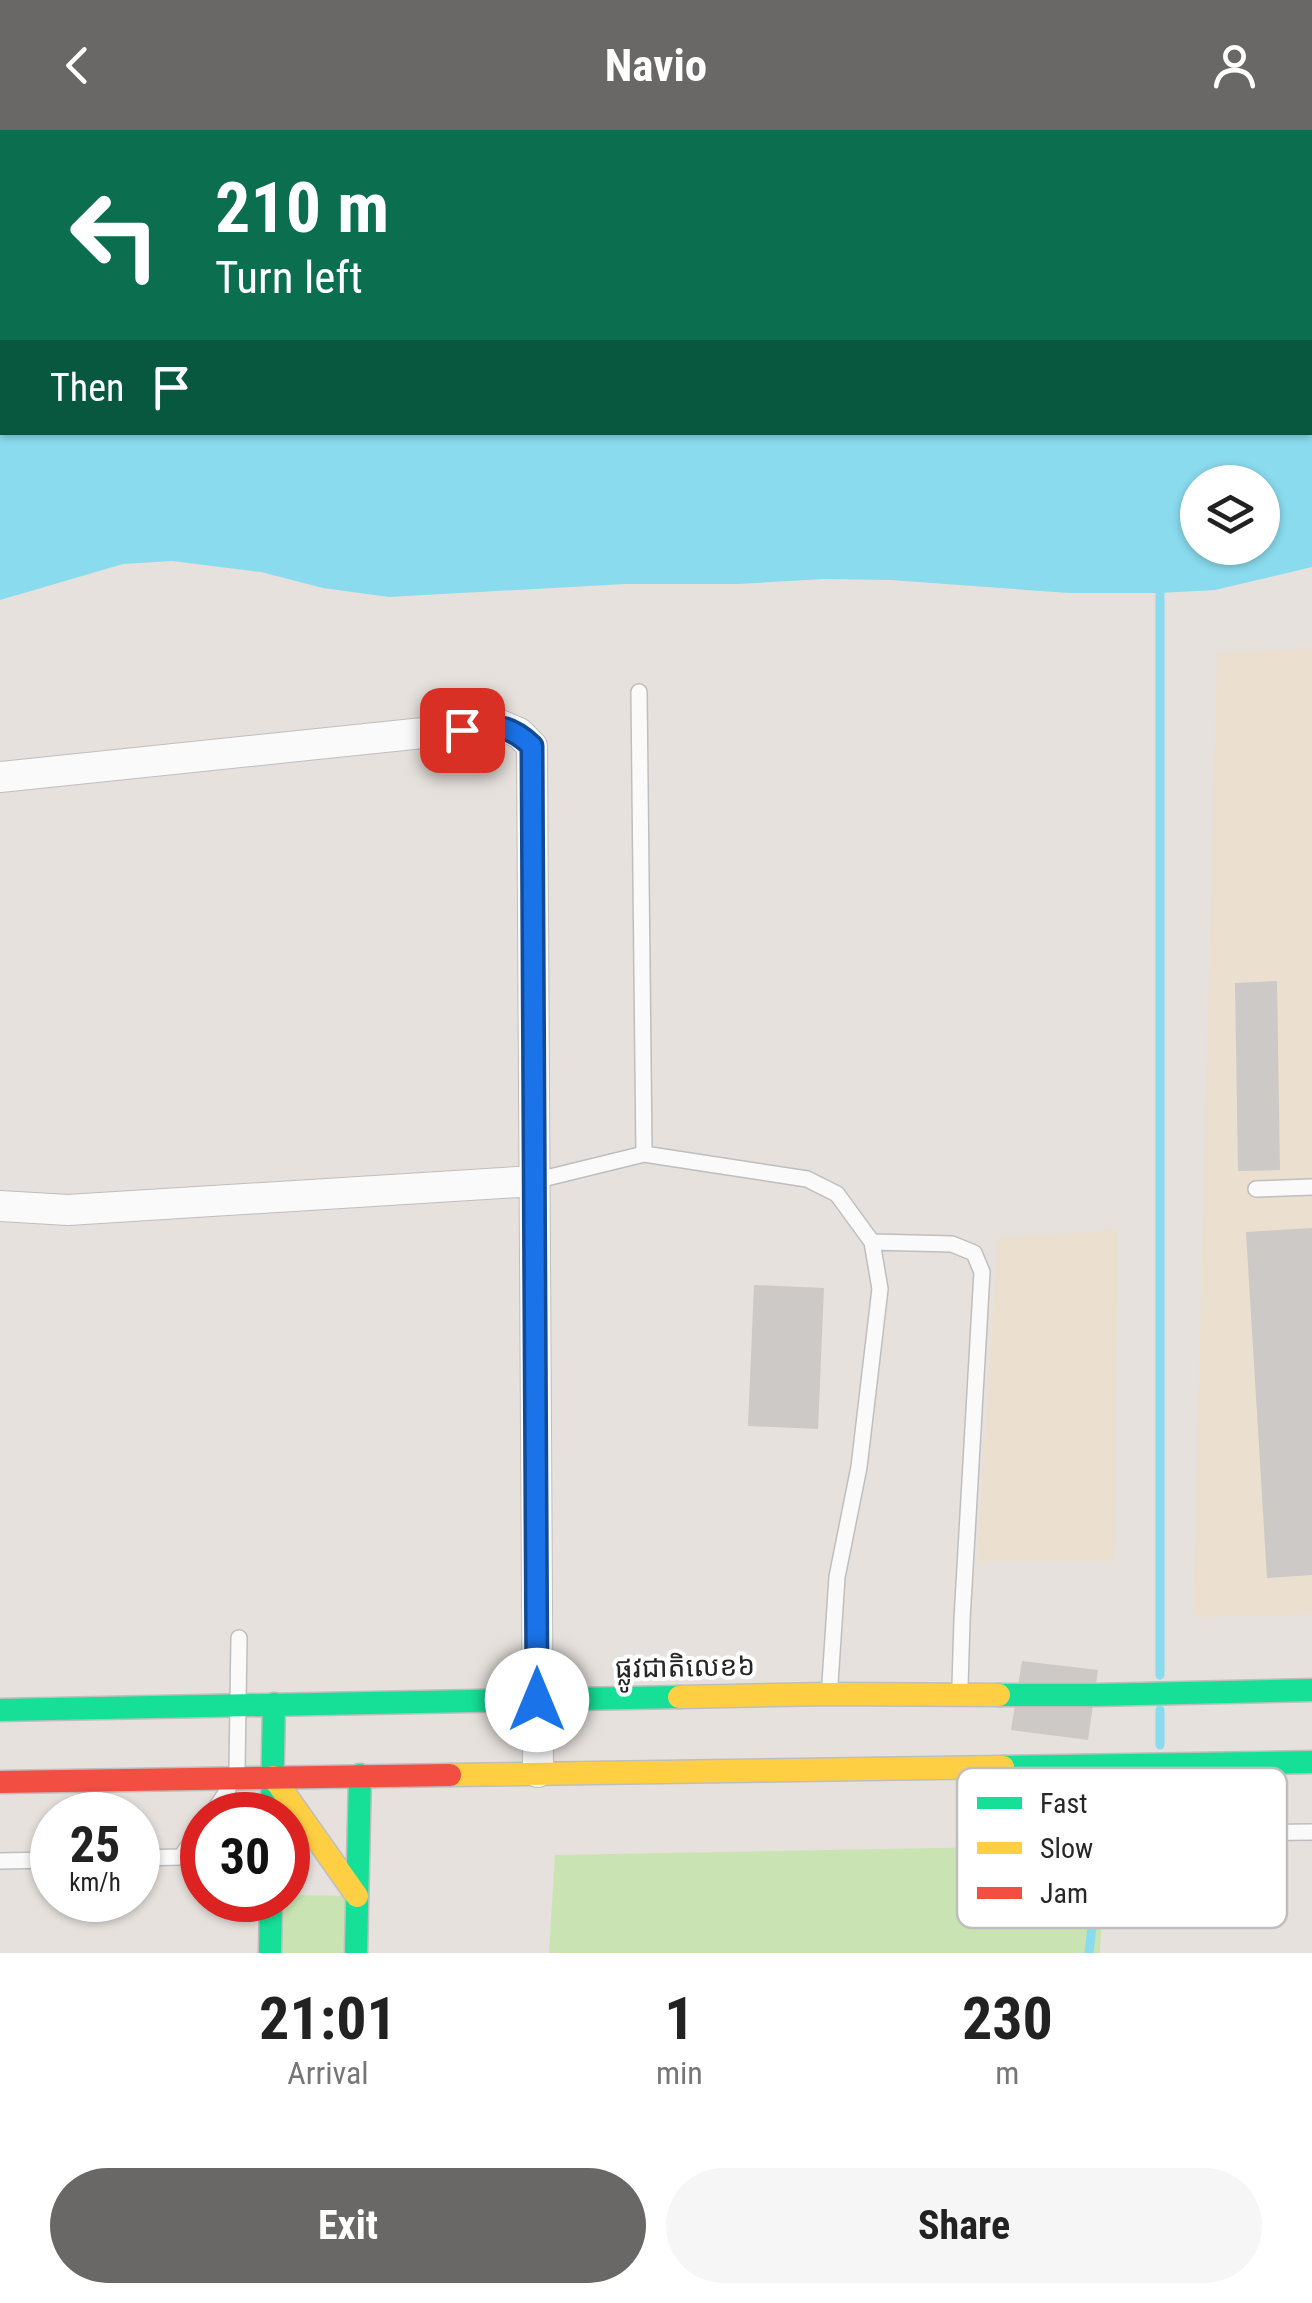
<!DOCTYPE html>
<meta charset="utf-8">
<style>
:root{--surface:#fff;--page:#f6f6f6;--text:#222;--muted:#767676;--accent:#6a6866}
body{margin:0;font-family:"Roboto Condensed","Noto Sans Khmer",sans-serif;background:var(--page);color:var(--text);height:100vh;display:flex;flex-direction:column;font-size:38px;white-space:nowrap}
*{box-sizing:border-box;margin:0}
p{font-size:32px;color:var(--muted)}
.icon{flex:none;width:55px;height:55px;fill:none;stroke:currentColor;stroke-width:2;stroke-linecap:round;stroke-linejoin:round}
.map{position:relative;height:1823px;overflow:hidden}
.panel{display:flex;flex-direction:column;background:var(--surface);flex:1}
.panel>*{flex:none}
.top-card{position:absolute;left:0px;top:0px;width:1312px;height:305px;box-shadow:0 2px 8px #0004;background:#0b6e4f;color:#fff;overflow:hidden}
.fabs{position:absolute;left:1180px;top:335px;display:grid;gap:20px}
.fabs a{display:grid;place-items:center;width:100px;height:100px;border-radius:50%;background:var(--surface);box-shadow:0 2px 8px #0004;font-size:50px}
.speed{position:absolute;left:30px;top:1662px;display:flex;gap:20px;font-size:50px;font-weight:700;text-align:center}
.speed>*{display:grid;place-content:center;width:130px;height:130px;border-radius:50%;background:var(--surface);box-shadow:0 2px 8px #0004;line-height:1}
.speed small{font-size:25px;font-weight:400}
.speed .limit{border:15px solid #d22;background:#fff;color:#111}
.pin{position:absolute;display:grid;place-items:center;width:85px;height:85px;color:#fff;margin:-42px;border-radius:20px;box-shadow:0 5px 15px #0006}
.me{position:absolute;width:110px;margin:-55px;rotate:0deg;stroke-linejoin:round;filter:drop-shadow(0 0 8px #0008)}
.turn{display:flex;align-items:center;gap:35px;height:210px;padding:0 50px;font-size:45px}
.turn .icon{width:130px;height:130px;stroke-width:2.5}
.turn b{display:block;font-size:70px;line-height:85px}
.then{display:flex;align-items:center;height:95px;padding:0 50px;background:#0003;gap:20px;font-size:38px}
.eta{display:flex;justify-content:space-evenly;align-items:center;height:170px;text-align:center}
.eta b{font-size:60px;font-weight:700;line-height:70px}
.action{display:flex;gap:20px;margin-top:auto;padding:20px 50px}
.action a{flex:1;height:115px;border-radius:60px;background:var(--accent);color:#fff;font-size:40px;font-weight:700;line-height:115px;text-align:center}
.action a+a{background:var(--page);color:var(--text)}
header{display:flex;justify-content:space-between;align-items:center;height:130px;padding:0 50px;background:var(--accent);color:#fff;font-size:45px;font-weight:700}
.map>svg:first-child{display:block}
.education{fill:#ebdfcf}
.green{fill:#c9e4b2}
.water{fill:#8adbee;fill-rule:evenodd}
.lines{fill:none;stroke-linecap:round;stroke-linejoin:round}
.stream{stroke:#8adbee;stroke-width:9}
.building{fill:#ccc9c6}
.lane-casing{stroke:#bfbebe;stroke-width:18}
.street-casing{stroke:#bfbebe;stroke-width:32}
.fast-casing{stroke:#bfbebe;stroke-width:25}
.slow-casing{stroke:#bfbebe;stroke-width:25}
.jam-casing{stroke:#bfbebe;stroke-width:25}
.lane{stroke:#fbfafa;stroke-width:15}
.street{stroke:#fbfafa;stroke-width:30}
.fast{stroke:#16e098;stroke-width:22}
.slow{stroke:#ffcf43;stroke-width:22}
.jam{stroke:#f24e42;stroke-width:22}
.route-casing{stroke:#114b97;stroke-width:25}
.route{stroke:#1a73e8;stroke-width:18}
.labels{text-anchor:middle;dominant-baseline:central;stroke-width:8;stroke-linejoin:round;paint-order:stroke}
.street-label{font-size:28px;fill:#272727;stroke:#fff}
.key{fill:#fff;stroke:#bebebe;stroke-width:2.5}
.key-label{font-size:28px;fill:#272727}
</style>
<header><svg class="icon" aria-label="back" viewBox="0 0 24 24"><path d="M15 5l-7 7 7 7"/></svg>Navio<svg class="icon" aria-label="person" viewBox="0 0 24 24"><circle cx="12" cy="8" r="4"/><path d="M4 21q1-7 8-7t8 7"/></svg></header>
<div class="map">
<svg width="1312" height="1823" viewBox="0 0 1312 1823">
<rect width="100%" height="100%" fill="#e6e1dc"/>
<!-- education -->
<path class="education" d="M 1312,518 L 1312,1484 L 1193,1487 L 1217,523 Z
M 1118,1100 L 1114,1431 L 977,1431 L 998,1108 Z"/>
<!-- green -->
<path class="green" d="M 1105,1715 L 1100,1823 L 549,1823 L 555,1725 Z
M 288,1765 L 357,1766 L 356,1823 L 270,1823 Z"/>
<!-- water -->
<path class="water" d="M 0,0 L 1312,0 L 1312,437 L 1215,460 L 1160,463 L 1069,463 L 891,450 L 825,449 L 738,454 L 625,454 L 389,467 L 323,458 L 261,442 L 172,431 L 123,434 L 0,470 ZM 2,2 L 1310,2 L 1310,302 L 2,302 ZM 1198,352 L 1262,352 L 1262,418 L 1198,418 Z"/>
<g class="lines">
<!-- stream -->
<path class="stream" d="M 1160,1545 L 1160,463
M 1160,1615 L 1160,1580
M 1089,1823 L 1100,1727 L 1160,1680 L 1160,1650"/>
</g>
<!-- building -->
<path class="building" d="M 1277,851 L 1280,1040 L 1238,1041 L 1235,853 Z
M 1312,1098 L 1312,1445 L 1267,1448 L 1246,1102 Z
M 754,1155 L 824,1158 L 818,1299 L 748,1296 Z
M 1022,1531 L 1098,1540 L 1088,1610 L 1011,1600 Z"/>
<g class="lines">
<defs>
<path id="lane" d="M 639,562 L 644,1024
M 534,1051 L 644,1024 L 807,1049 L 837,1064 L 872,1112 L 880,1159 L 859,1337 L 837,1447 L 830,1553
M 1256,1059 L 1312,1057
M 872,1112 L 952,1114 L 974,1123 L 982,1142 L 962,1490 L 960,1556
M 237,1639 L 239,1508
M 1239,1643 L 1241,1703 L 1312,1702
M 211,1685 L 228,1660
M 138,1728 L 181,1727 L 202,1696
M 0,1731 L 52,1730"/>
<path id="street" d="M 0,647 L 500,595 L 519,603 L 532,616 L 538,1642
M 0,1076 L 68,1080 L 534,1051"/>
<path id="fast" d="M 999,1565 L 1095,1565 L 1312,1560
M 0,1580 L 679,1567
M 1003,1637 L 1312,1632
M 272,1674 L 274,1574
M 270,1823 L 271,1770
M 356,1823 L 360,1645"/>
<path id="slow" d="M 679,1567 L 829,1564 L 999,1565
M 450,1645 L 1003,1637
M 273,1647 L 357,1766"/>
<path id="jam" d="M 0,1652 L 450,1645"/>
</defs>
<!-- lane casing -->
<use href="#lane" class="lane-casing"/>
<!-- street casing -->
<use href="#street" class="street-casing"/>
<!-- fast casing -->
<use href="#fast" class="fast-casing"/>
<!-- slow casing -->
<use href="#slow" class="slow-casing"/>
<!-- jam casing -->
<use href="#jam" class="jam-casing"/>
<!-- lane -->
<use href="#lane" class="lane"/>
<!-- street -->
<use href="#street" class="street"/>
<!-- fast -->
<use href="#fast" class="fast"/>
<!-- slow -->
<use href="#slow" class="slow"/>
<!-- jam -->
<use href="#jam" class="jam"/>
</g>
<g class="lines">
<defs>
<path id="route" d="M 462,600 C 494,596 507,592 532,616 L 537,1570"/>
</defs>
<!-- route casing -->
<use href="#route" class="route-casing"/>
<!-- route -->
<use href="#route" class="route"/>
</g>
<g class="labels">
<!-- street labels -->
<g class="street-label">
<text transform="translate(685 1537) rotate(-1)">ផ្លូវជាតិលេខ៦</text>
</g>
</g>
<!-- legend -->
<rect x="957" y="1638" width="330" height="160" rx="15" class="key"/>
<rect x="977" y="1667" width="45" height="12" fill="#16e098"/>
<rect x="977" y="1712" width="45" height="12" fill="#ffcf43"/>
<rect x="977" y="1757" width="45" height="12" fill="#f24e42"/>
<g class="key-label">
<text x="1040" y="1683">Fast</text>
<text x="1040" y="1728">Slow</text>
<text x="1040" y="1773">Jam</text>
</g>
</svg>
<div class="fabs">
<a><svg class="icon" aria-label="layers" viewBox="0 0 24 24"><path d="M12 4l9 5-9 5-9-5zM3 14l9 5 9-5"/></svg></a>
</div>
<div class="speed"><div>25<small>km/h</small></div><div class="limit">30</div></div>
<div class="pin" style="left:462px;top:600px;background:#d93025"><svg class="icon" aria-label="arrive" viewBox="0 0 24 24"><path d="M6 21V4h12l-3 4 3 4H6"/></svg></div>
<svg class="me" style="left:537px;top:1570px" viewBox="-20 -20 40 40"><circle r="19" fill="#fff"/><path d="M0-13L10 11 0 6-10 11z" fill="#1a73e8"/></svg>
<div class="top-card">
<div class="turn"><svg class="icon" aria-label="left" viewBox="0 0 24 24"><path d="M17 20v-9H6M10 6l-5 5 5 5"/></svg><div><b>210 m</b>Turn left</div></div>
<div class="then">Then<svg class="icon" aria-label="arrive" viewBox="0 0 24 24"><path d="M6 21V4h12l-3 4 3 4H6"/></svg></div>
</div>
</div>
<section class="panel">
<div class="eta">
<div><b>21:01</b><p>Arrival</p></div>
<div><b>1</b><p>min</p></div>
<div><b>230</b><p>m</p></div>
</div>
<div class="action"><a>Exit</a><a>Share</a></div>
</section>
